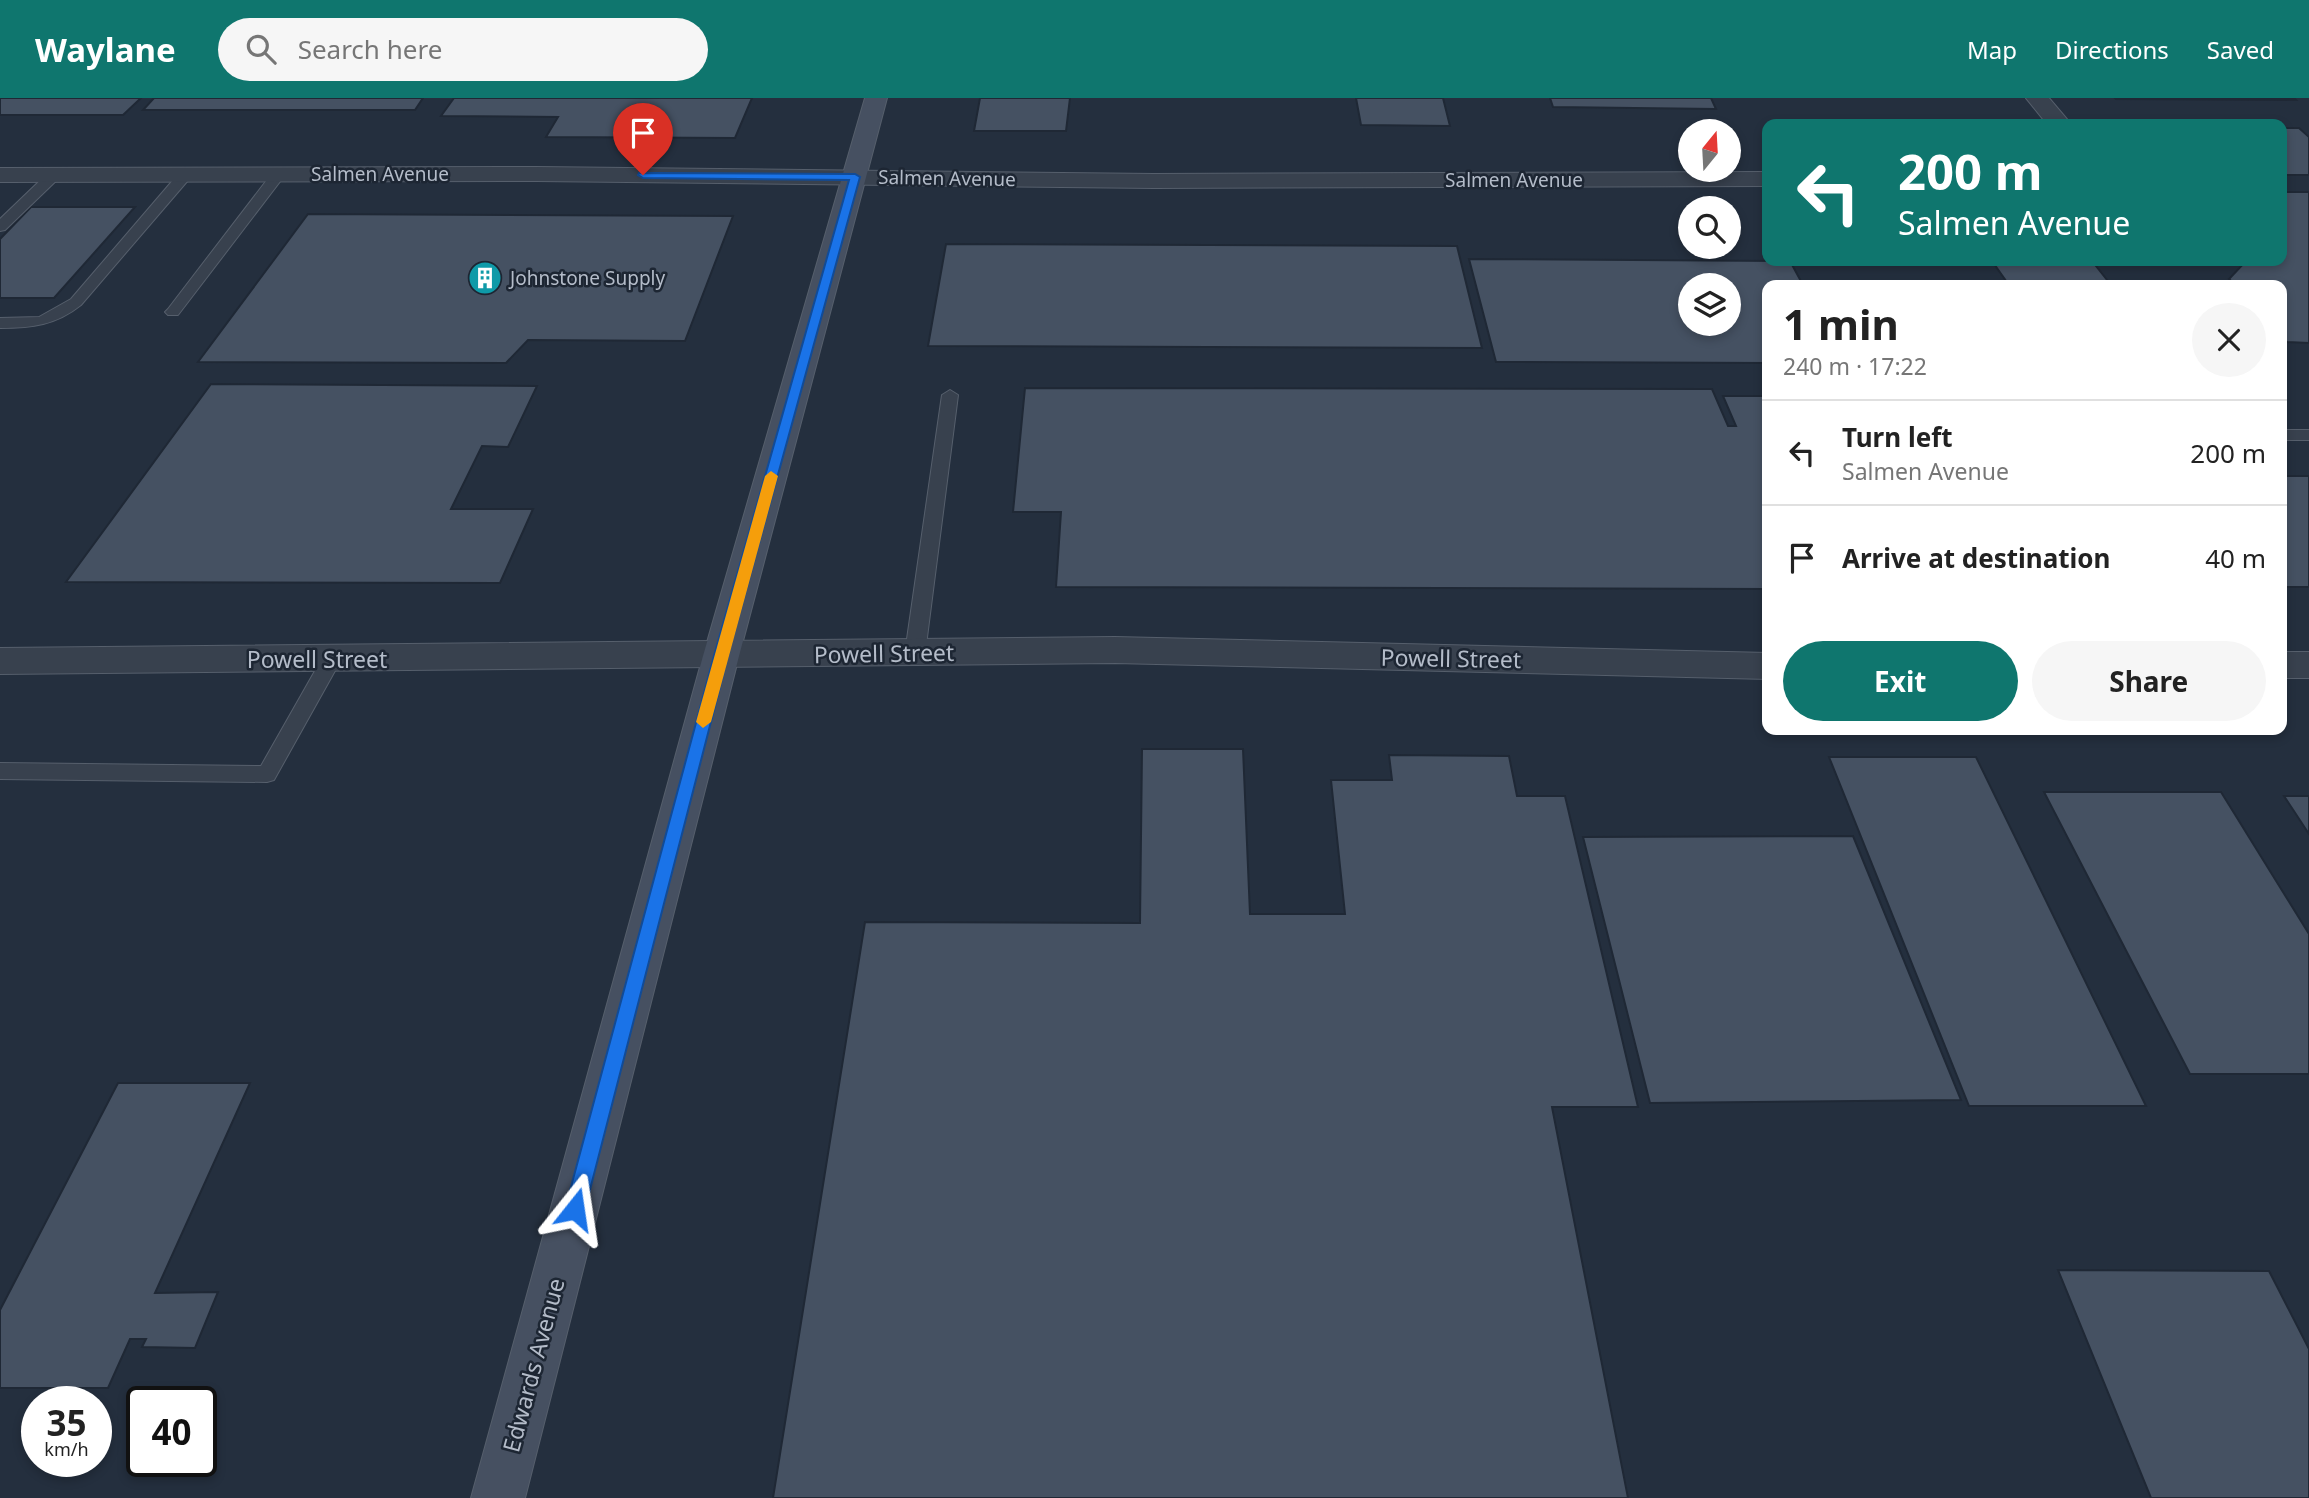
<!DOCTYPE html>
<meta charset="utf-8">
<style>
:root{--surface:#fff;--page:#f6f6f6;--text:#222;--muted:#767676;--line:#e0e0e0;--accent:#0f766e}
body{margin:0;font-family:"Noto Sans",sans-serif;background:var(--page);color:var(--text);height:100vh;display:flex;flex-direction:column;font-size:26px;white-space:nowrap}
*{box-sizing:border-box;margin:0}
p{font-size:23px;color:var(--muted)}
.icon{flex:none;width:38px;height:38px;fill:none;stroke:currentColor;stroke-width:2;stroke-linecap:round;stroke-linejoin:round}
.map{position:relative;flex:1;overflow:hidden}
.side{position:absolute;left:1762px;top:182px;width:525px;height:455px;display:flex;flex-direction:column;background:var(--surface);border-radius:14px;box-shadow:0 4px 10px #0003}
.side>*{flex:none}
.top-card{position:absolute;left:1762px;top:21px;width:525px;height:147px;border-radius:14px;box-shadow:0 4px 10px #0003;background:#0f766e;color:#fff;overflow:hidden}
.needle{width:46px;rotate:18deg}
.buttons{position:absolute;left:1678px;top:21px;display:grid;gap:14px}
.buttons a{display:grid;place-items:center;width:63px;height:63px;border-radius:50%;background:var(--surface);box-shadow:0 4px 10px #0003;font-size:35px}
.speed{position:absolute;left:21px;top:1288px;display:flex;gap:14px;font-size:35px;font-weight:700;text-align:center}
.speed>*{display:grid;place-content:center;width:91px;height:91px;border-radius:50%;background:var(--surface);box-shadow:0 4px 10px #0003;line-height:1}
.speed small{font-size:18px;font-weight:400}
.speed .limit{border:4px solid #111;border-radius:10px;background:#fff;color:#111}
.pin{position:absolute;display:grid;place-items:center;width:60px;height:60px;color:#fff;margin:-72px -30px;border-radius:50% 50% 50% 0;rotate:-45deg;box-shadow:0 0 7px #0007}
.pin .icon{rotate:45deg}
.me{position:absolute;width:77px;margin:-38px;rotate:15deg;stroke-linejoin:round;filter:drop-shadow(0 0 5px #0008)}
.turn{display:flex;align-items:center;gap:24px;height:147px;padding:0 21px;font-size:32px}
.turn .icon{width:91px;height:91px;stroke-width:2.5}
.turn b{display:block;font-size:49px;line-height:60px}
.round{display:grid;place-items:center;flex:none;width:74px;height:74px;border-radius:37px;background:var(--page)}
.summary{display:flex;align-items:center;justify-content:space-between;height:119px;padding:0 21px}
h1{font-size:42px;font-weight:700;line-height:52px}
.button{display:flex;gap:14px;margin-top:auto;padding:14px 21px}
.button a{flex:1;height:80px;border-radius:42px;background:var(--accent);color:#fff;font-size:28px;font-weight:700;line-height:80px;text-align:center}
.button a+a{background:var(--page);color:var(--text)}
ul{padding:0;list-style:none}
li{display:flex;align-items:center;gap:21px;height:105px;padding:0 21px;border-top:2px solid var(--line)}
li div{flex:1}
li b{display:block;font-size:26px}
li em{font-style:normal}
header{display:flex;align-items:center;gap:42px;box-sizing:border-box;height:98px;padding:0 35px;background:var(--accent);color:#fff}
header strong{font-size:33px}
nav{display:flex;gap:38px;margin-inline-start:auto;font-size:24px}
.search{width:490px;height:63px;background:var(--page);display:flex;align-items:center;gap:18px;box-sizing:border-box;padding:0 24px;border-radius:38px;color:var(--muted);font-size:26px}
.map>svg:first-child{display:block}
.building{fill:#455162;stroke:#1f2835;stroke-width:2;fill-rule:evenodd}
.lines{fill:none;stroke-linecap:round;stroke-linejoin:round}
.lane-casing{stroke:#565f6c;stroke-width:2}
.street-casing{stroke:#565f6c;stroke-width:2}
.secondary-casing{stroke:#565f6c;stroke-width:2}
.lane{fill:#38414e;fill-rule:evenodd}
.street{fill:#38414e;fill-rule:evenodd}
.secondary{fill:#465061;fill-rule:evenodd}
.route{fill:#1a73e8;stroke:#114b97;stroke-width:2}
.slow{fill:#f59e0b}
.labels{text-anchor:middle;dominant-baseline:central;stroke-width:5;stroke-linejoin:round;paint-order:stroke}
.far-street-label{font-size:19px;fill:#b4bcc9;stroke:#1d2633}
.far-poi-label{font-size:19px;fill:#b4bcc9;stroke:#1d2633;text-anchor:start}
.street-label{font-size:23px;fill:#b4bcc9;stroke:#1d2633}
</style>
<header>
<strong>Waylane</strong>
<div class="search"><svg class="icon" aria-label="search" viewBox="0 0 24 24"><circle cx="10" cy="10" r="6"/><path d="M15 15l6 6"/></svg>Search here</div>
<nav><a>Map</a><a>Directions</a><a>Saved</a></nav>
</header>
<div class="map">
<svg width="2309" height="1400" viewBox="0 0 2309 1400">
<rect width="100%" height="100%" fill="#242f3e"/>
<!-- building -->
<path class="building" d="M 0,0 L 141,0 L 123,17 L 0,17 Z
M 154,0 L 423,0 L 415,12 L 143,12 Z
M 454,0 L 752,0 L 735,40 L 546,39 L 558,19 L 441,18 Z
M 980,0 L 1070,0 L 1066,33 L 974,33 Z
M 1356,0 L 1443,0 L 1450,28 L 1361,27 Z
M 1550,0 L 1711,0 L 1716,11 L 1553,9 Z
M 2115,0 L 2294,0 L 2296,2 L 2116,1 Z
M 2282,30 L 2299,30 L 2309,39 L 2309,77 L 2282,77 Z
M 2282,94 L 2309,94 L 2309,245 L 2287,244 L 2282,239 L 2282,187 L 2235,187 L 2229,181 L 2246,163 L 2282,163 Z
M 31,109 L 135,109 L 54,200 L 0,200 L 0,141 Z
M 308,116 L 733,118 L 685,243 L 528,242 L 506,265 L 198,264 Z
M 946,146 L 1457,148 L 1482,250 L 928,248 Z
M 1469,161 L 1790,163 L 1803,187 L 1768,187 L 1768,265 L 1496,264 ZM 1690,187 L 1729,187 L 1729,226 L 1690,226 Z
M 1992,163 L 2092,163 L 2111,187 L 2009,187 Z
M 211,286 L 537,288 L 508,349 L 482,348 L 451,411 L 533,411 L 500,485 L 66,484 Z
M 1025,290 L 1712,291 L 1728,328 L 1736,328 L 1723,298 L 1768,298 L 1768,491 L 1056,489 L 1061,414 L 1013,414 Z
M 2282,378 L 2309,378 L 2309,489 L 2284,489 L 2282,486 Z
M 1142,651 L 1243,651 L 1250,816 L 1345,816 L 1331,682 L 1392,682 L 1389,657 L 1509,658 L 1517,698 L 1565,698 L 1638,1009 L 1552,1009 L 1628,1400 L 773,1400 L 865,824 L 1140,825 Z
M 1829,659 L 1976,659 L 2146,1008 L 1969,1008 Z
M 2044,694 L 2221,694 L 2309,836 L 2309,976 L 2190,976 Z
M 2284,698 L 2309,698 L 2309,736 Z
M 1853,738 L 1961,1002 L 1650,1005 L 1583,739 Z
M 118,985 L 250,985 L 155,1195 L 218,1194 L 195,1250 L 142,1249 L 146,1241 L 130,1241 L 108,1290 L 0,1290 L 0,1212 Z
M 2058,1172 L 2269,1173 L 2309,1251 L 2309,1400 L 2151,1400 Z"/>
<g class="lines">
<defs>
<path id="lane" d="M 54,73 L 59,74 L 59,80 L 5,132 L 0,133 L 0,121 L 49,74 Z
M 185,73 L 190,74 L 190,80 L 81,207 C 56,227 32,230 0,230 L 0,220 L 39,219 L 71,201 L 180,74 Z
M 278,73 L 285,77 L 178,217 L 168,217 L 165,214 L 168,211 L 273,74 Z
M 950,292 L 958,297 L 925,555 L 922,560 L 908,560 L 905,555 L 942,297 Z
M 2282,332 L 2309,332 L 2309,342 L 2282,342 Z
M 331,555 L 338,557 L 341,562 L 274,682 L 267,684 L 0,681 L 0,665 L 261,668 L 324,557 Z"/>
<path id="street" d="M 2026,0 L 2049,0 L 2071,26 L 2047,26 Z
M 537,69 L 1154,76 L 1768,74 L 1768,88 L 1154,90 L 537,83 L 0,84 L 0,70 Z
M 1115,539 L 1768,555 L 1768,581 L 1115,565 L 0,576 L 0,550 Z
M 2282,554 L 2309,554 L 2309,580 L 2282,580 Z"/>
<path id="secondary" d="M 865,0 L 887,0 L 739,558 L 525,1400 L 471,1400 L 703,558 Z"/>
</defs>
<!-- lane casing -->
<use href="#lane" class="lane-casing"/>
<!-- street casing -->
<use href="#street" class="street-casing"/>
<!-- secondary casing -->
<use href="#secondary" class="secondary-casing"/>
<!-- lane -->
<use href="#lane" class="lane"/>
<!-- street -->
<use href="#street" class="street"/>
<!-- secondary -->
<use href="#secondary" class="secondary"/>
</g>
<!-- route -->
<path class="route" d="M 639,75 L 855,76 L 860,79 L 728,558 L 585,1111 L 582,1118 L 575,1120 L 568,1118 L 565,1111 L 714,558 L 849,82 L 643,80 L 638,77 Z"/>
<!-- slow -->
<path class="slow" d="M 771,373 L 778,378 L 711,624 L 703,630 L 696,624 L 765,378 Z"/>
<!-- icons -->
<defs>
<symbol id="building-disc" viewBox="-11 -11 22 22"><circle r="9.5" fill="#0f9aa8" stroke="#1d2633"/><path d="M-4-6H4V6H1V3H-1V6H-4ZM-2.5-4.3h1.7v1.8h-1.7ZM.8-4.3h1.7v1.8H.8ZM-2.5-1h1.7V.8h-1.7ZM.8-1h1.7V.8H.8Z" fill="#fff"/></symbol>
</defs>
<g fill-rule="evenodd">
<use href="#building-disc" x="466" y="161" width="38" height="38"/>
</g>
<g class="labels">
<!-- far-street labels -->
<g class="far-street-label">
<text x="380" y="76">Salmen Avenue</text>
<text transform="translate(947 80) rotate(1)">Salmen Avenue</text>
<text x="1514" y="82">Salmen Avenue</text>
</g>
<!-- far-poi labels -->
<g class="far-poi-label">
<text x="510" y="180">Johnstone Supply</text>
</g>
<!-- street labels -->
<g class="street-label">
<text transform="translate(884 555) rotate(-1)">Powell Street</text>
<text transform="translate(1451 560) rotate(1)">Powell Street</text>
<text x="317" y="561">Powell Street</text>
<text transform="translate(533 1267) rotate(-75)">Edwards Avenue</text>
</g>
</g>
</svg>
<div class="buttons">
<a><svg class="needle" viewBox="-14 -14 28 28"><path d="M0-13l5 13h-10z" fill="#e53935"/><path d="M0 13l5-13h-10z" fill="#767676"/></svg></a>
<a><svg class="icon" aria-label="search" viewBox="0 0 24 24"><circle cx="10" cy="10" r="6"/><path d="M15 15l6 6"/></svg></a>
<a><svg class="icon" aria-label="layers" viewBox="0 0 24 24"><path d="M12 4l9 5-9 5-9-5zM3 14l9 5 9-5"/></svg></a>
</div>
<div class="speed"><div>35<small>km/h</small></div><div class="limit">40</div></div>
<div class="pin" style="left:643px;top:77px;background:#d93025"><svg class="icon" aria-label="arrive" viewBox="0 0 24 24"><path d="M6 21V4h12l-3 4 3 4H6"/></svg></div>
<svg class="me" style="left:575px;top:1111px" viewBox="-20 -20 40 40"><path d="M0-17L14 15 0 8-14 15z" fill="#1a73e8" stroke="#fff" stroke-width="4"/></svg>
<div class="top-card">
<div class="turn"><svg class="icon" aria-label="left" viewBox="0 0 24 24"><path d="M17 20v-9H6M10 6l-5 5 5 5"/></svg><div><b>200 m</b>Salmen Avenue</div></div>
</div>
<section class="side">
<div class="summary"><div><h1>1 min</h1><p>240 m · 17:22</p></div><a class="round"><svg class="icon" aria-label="close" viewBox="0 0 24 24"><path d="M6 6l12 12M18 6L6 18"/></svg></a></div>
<ul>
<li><svg class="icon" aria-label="left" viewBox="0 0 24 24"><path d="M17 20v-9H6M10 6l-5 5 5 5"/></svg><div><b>Turn left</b><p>Salmen Avenue</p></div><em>200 m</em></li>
<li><svg class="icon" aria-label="arrive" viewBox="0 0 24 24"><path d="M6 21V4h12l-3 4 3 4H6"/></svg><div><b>Arrive at destination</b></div><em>40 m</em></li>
</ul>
<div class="button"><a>Exit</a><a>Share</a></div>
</section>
</div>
